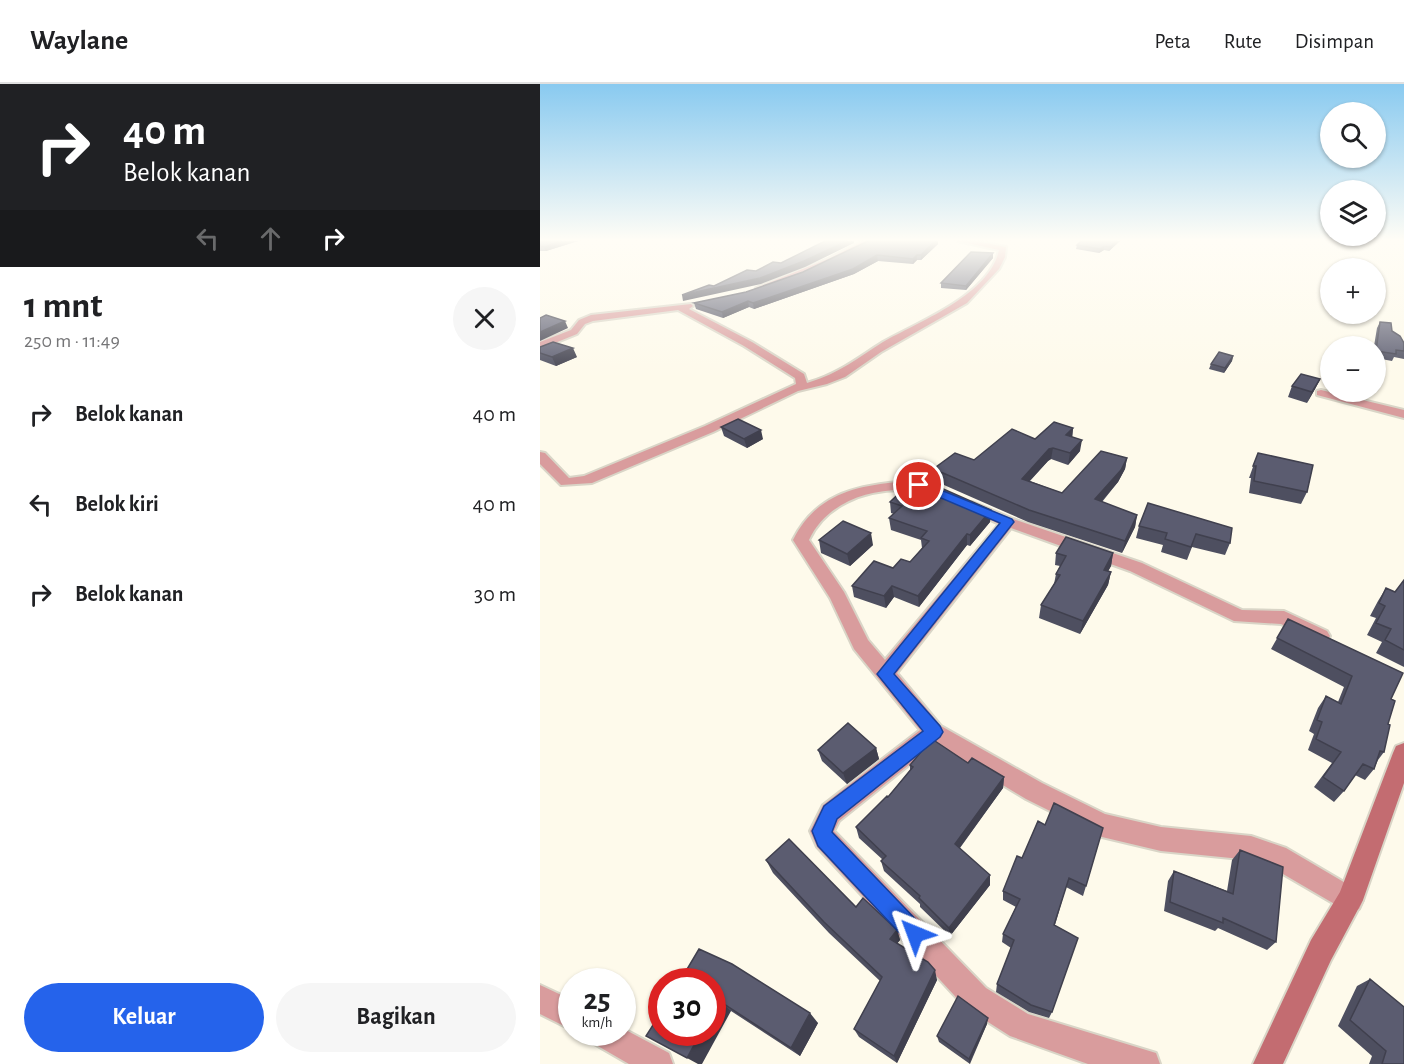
<!DOCTYPE html>
<html lang="id">
<meta charset="utf-8">
<style>
:root{--surface:#fff;--page:#f6f6f6;--text:#202124;--muted:#757577;--line:#e0e0e0;--accent:#2563eb}
body{margin:0;font-family:"Alegreya Sans",sans-serif;background:var(--page);color:var(--text);height:100vh;display:flex;flex-direction:column;font-size:22px;white-space:nowrap}
*{box-sizing:border-box;margin:0}
p{font-size:20px;color:var(--muted)}
.icon{flex:none;width:33px;height:33px;fill:none;stroke:currentColor;stroke-width:2;stroke-linecap:round;stroke-linejoin:round}
.map{position:relative;flex:1;overflow:hidden}
.drawer{display:flex;flex-direction:column;background:var(--surface);width:540px}
.drawer>*{flex:none}
.guide{background:#202124;color:#fff;overflow:hidden}
.buttons{position:absolute;left:780px;top:18px;display:grid;gap:12px}
.buttons a{display:grid;place-items:center;width:66px;height:66px;border-radius:50%;background:var(--surface);box-shadow:0 2px 4px #0004;font-size:30px}
.speed{position:absolute;left:18px;top:884px;display:flex;gap:12px;font-size:30px;font-weight:700;text-align:center}
.speed>*{display:grid;place-content:center;width:78px;height:78px;border-radius:50%;background:var(--surface);box-shadow:0 2px 4px #0004;line-height:1}
.speed small{font-size:15px;font-weight:400}
.speed .limit{border:9px solid #d22;background:#fff;color:#111}
.pin{position:absolute;display:grid;place-items:center;width:51px;height:51px;color:#fff;margin:-26px;border:3px solid #fff;border-radius:50%;box-shadow:0 2px 6px #0007}
.me{position:absolute;width:66px;margin:-33px;rotate:316deg;stroke-linejoin:round;filter:drop-shadow(0 0 4px #0008)}
.turn{display:flex;align-items:center;gap:21px;height:126px;padding:0 24px;font-size:27px}
.turn .icon{width:78px;height:78px;stroke-width:2.5}
.turn b{display:block;font-size:42px;line-height:51px}
.lanes{display:flex;align-items:center;height:57px;padding:0 24px;background:#0003;justify-content:center;gap:30px;direction:ltr}
.lanes .off{opacity:.35}
.round{display:grid;place-items:center;flex:none;width:63px;height:63px;border-radius:32px;background:var(--page)}
.overview{display:flex;align-items:center;justify-content:space-between;height:102px;padding:0 24px}
h1{font-size:36px;font-weight:700;line-height:45px}
.primary-button{display:flex;gap:12px;margin-top:auto;padding:12px 24px}
.primary-button a{flex:1;height:69px;border-radius:36px;background:var(--accent);color:#fff;font-size:24px;font-weight:700;line-height:69px;text-align:center}
.primary-button a+a{background:var(--page);color:var(--text)}
ul{padding:0;list-style:none}
li{display:flex;align-items:center;gap:18px;height:90px;padding:0 24px}
li div{flex:1}
li b{display:block;font-size:22px}
li em{font-style:normal}
header{display:flex;align-items:center;gap:36px;box-sizing:border-box;height:84px;padding:0 30px;background:var(--surface);border-bottom:2px solid var(--line)}
header strong{font-size:28px}
nav{display:flex;gap:33px;margin-inline-start:auto;font-size:21px}
main{display:flex;flex:1;min-height:0}
.map>svg:first-child{display:block}
.lines{fill:none;stroke-linecap:round;stroke-linejoin:round}
.minor-casing{stroke:#d9d5c7;stroke-width:4}
.secondary-casing{stroke:#d9d5c7;stroke-width:4}
.minor{fill:#d99c9d;fill-rule:evenodd}
.secondary{fill:#c36c71;fill-rule:evenodd}
.wall{fill:#4e4f60}
.shaded-wall{fill:#40404e}
.building{fill:#5b5c70;stroke:#40404e;stroke-width:1.5}
.route{fill:#2563eb;stroke:#184099;stroke-width:1.5}
</style>
<header>
<strong>Waylane</strong>
<nav><a>Peta</a><a>Rute</a><a>Disimpan</a></nav>
</header>
<main>
<section class="drawer">
<div class="guide">
<div class="turn"><svg class="icon" aria-label="right" viewBox="0 0 24 24"><path d="M7 20v-9h11M14 6l5 5-5 5"/></svg><div><b>40 m</b>Belok kanan</div></div>
<div class="lanes"><svg class="icon off" aria-label="left" viewBox="0 0 24 24"><path d="M17 20v-9H6M10 6l-5 5 5 5"/></svg><svg class="icon off" aria-label="ahead" viewBox="0 0 24 24"><path d="M12 20V5M6 11l6-6 6 6"/></svg><svg class="icon" aria-label="right" viewBox="0 0 24 24"><path d="M7 20v-9h11M14 6l5 5-5 5"/></svg></div>
</div>
<div class="overview"><div><h1>1 mnt</h1><p>250 m · 11:49</p></div><a class="round"><svg class="icon" aria-label="close" viewBox="0 0 24 24"><path d="M6 6l12 12M18 6L6 18"/></svg></a></div>
<ul>
<li><svg class="icon" aria-label="right" viewBox="0 0 24 24"><path d="M7 20v-9h11M14 6l5 5-5 5"/></svg><div><b>Belok kanan</b></div><em>40 m</em></li>
<li><svg class="icon" aria-label="left" viewBox="0 0 24 24"><path d="M17 20v-9H6M10 6l-5 5 5 5"/></svg><div><b>Belok kiri</b></div><em>40 m</em></li>
<li><svg class="icon" aria-label="right" viewBox="0 0 24 24"><path d="M7 20v-9h11M14 6l5 5-5 5"/></svg><div><b>Belok kanan</b></div><em>30 m</em></li>
</ul>
<div class="primary-button"><a>Keluar</a><a>Bagikan</a></div>
</section>
<div class="map">
<svg width="864" height="980" viewBox="0 0 864 980">
<rect width="100%" height="100%" fill="#fefaeb"/>
<g class="lines">
<defs>
<path id="minor" d="M 323,157 L 332,157 L 296,178 L 223,206 L 216,204 L 290,174 Z
M 418,157 L 435,157 L 466,163 L 465,173 L 459,185 L 427,219 L 341,268 L 305,293 L 287,300 L 258,307 L 173,348 L 52,399 L 21,401 L 0,380 L 0,368 L 5,369 L 29,394 L 44,392 L 165,342 L 256,300 L 255,294 L 204,262 L 138,226 L 53,237 L 45,240 L 37,250 L 0,265 L 0,258 L 31,246 L 39,236 L 51,231 L 151,220 L 153,222 L 149,225 L 212,258 L 264,290 L 267,299 L 270,298 C 298,290 319,273 343,258 C 378,238 450,211 459,166 Z
M 781,306 L 864,326 L 864,334 L 777,311 L 777,307 Z
M 358,398 L 378,398 L 399,403 L 401,406 C 394,414 372,406 361,406 C 324,406 285,421 269,456 L 304,508 L 328,556 L 345,576 L 459,440 L 427,425 L 425,422 L 427,419 L 432,418 L 473,435 L 602,479 L 702,526 L 744,527 L 787,547 L 790,552 L 787,557 L 781,559 L 741,540 L 694,537 L 590,487 L 471,444 L 357,589 L 401,642 L 502,699 L 565,730 L 621,743 L 711,752 L 746,764 L 819,807 L 823,816 L 819,825 L 810,829 L 731,783 L 711,776 L 621,767 L 562,753 L 486,715 L 395,660 L 299,737 L 294,747 L 446,904 L 488,930 L 616,969 L 620,980 L 548,980 L 470,952 L 426,924 L 277,763 L 270,747 L 283,721 L 380,646 L 314,565 L 290,514 L 253,456 C 275,412 313,402 358,398 Z
M 0,901 L 32,916 L 32,946 L 0,930 Z
M 82,944 L 129,969 L 133,980 L 89,980 L 51,958 L 46,948 L 82,948 Z"/>
<path id="secondary" d="M 864,659 L 864,699 L 823,816 L 791,876 L 743,980 L 713,980 L 771,856 L 800,808 L 853,669 L 856,662 Z"/>
</defs>
<!-- minor casing -->
<use href="#minor" class="minor-casing"/>
<!-- secondary casing -->
<use href="#secondary" class="secondary-casing"/>
<!-- minor -->
<use href="#minor" class="minor"/>
<!-- secondary -->
<use href="#secondary" class="secondary"/>
</g>
<!-- wall -->
<path class="wall" d="M 0,157 L 38,157 L 6,167 L 0,167 Z
M 328,157 L 398,157 L 398,160 L 381,176 L 377,176 L 373,180 L 338,177 L 314,190 L 214,225 L 209,223 L 183,234 L 156,225 L 154,219 L 206,208 L 263,188 Z
M 580,157 L 569,167 L 564,166 L 559,169 L 536,165 L 537,161 Z
M 453,169 L 453,174 L 426,206 L 401,204 L 401,199 Z
M 840,238 L 852,247 L 864,259 L 864,275 L 854,273 L 852,277 L 836,274 L 836,262 L 834,262 L 837,244 Z
M 0,263 L 37,273 L 16,282 L 0,276 Z
M 693,272 L 692,277 L 684,289 L 669,285 L 671,280 Z
M 780,295 L 775,305 L 767,319 L 748,313 L 752,302 Z
M 181,343 L 223,355 L 207,364 L 184,352 Z
M 533,344 L 532,353 L 540,367 L 528,381 L 511,375 L 508,377 L 490,397 L 522,409 L 587,374 L 585,385 L 578,398 L 562,418 L 597,431 L 595,443 L 582,469 L 488,438 L 404,401 L 393,398 L 392,386 L 434,376 L 495,355 Z
M 718,369 L 767,408 L 761,420 L 709,409 L 711,394 L 709,394 Z
M 350,418 L 451,426 L 450,438 L 430,462 L 427,461 L 379,523 L 354,513 L 346,524 L 314,513 L 312,502 L 370,478 L 382,464 L 381,456 L 351,446 L 349,434 L 354,430 L 351,429 Z
M 608,419 L 690,459 L 685,471 L 652,463 L 647,476 L 621,468 L 623,461 L 596,454 L 599,442 Z
M 279,456 L 333,461 L 310,482 L 281,469 Z
M 516,469 L 573,469 L 571,482 L 568,487 L 571,488 L 568,501 L 540,550 L 499,534 L 501,521 L 514,500 L 516,490 L 520,482 L 515,481 Z
M 864,496 L 864,583 L 836,569 L 842,558 L 827,551 L 836,534 L 830,532 L 838,517 L 846,504 L 855,508 Z
M 748,535 L 851,615 L 844,668 L 838,676 L 834,685 L 825,696 L 815,691 L 804,707 L 794,718 L 774,703 L 792,679 L 768,666 L 774,650 L 769,647 L 778,624 L 786,612 L 798,618 L 804,603 L 731,565 Z
M 336,664 L 339,675 L 307,700 L 282,677 L 278,666 Z
M 428,679 L 464,693 L 463,704 L 420,764 L 450,801 L 410,852 L 380,823 L 380,820 L 344,787 L 341,777 L 343,776 L 319,754 L 316,743 L 348,713 L 370,686 L 370,681 Z
M 498,737 L 546,802 L 543,812 L 526,803 L 515,841 L 512,928 L 509,934 L 489,928 L 456,908 L 457,900 L 471,864 L 462,858 L 463,850 L 476,823 L 463,816 L 463,807 L 482,774 Z
M 700,766 L 736,858 L 727,866 L 678,844 L 675,847 L 624,827 L 628,797 L 634,787 L 687,807 L 692,776 Z
M 226,776 L 316,823 L 357,846 L 360,856 L 357,859 L 397,896 L 357,979 L 319,953 L 314,945 L 340,897 L 289,849 L 233,789 Z
M 830,895 L 864,980 L 829,980 L 832,972 L 798,942 L 817,902 Z
M 172,897 L 278,939 L 260,972 L 191,927 L 106,952 Z
M 447,940 L 430,980 L 399,958 L 397,952 Z"/>
<!-- shaded-wall -->
<path class="shaded-wall" d="M 22,157 L 38,157 L 6,167 L 4,163 Z
M 307,157 L 314,157 L 314,159 L 265,183 L 221,200 L 143,217 L 142,211 L 220,194 Z
M 395,157 L 398,157 L 398,160 L 381,176 L 381,171 Z
M 576,157 L 580,157 L 569,167 L 570,163 Z
M 564,162 L 564,166 L 559,169 L 560,165 Z
M 453,169 L 453,174 L 426,206 L 426,202 Z
M 337,171 L 338,177 L 314,190 L 214,225 L 213,219 Z
M 377,171 L 377,176 L 373,180 L 373,175 Z
M 208,217 L 209,223 L 183,234 L 182,228 Z
M 25,237 L 28,244 L 0,257 L 0,248 Z
M 33,264 L 37,273 L 16,282 L 12,273 Z
M 693,272 L 692,277 L 684,289 L 685,284 Z
M 780,295 L 775,305 L 767,319 L 772,308 Z
M 533,344 L 532,356 L 526,351 Z
M 221,346 L 223,355 L 207,364 L 204,355 Z
M 542,356 L 540,367 L 528,381 L 530,369 Z
M 513,364 L 511,375 L 508,377 L 481,406 L 482,395 L 509,365 Z
M 587,374 L 585,385 L 578,398 L 553,427 L 555,415 Z
M 451,426 L 450,438 L 430,462 L 430,451 Z
M 597,431 L 595,443 L 582,469 L 585,457 Z
M 331,449 L 333,461 L 310,482 L 307,470 Z
M 427,450 L 427,461 L 379,523 L 378,512 Z
M 573,469 L 571,482 L 562,499 L 564,486 Z
M 571,488 L 568,501 L 540,550 L 543,537 Z
M 352,502 L 354,513 L 346,524 L 344,512 Z
M 336,664 L 339,675 L 307,700 L 303,689 Z
M 464,693 L 463,704 L 415,770 L 415,760 Z
M 450,791 L 450,801 L 410,852 L 409,844 Z
M 357,846 L 360,856 L 353,865 L 350,855 Z
M 395,886 L 397,896 L 357,979 L 354,972 Z
M 178,916 L 191,927 L 162,980 L 158,980 L 147,974 L 161,948 L 172,948 L 172,927 Z
M 270,929 L 278,939 L 260,972 L 251,964 Z
M 448,934 L 447,940 L 429,980 L 429,975 Z"/>
<!-- building -->
<path class="building" d="M 0,157 L 22,157 L 4,163 L 0,162 Z
M 285,157 L 307,157 L 264,177 L 220,194 L 142,211 L 169,201 L 174,202 L 207,186 L 216,187 L 233,178 L 241,179 Z
M 328,157 L 395,157 L 381,171 L 377,171 L 373,175 L 337,171 L 313,185 L 213,219 L 208,217 L 182,228 L 154,219 L 206,208 L 263,188 Z
M 541,157 L 576,157 L 570,163 L 564,162 L 560,165 L 537,161 Z
M 431,168 L 453,169 L 426,202 L 401,199 Z
M 6,231 L 25,237 L 0,248 L 0,234 Z
M 840,238 L 851,239 L 852,247 L 860,252 L 864,259 L 864,267 L 856,266 L 856,270 L 836,267 Z
M 13,258 L 33,264 L 12,273 L 0,269 L 0,263 Z
M 679,268 L 693,272 L 685,284 L 671,280 Z
M 761,290 L 780,295 L 772,308 L 752,302 Z
M 198,335 L 221,346 L 204,355 L 181,343 Z
M 514,338 L 533,344 L 526,351 L 542,356 L 530,369 L 513,364 L 509,365 L 482,395 L 522,409 L 561,367 L 587,374 L 581,386 L 555,415 L 597,431 L 585,457 L 489,426 L 403,389 L 392,386 L 415,369 L 434,376 L 472,345 L 495,355 Z
M 718,369 L 773,381 L 767,408 L 714,397 L 716,382 L 713,382 Z
M 377,398 L 392,400 L 451,426 L 430,451 L 427,450 L 378,512 L 352,502 L 344,512 L 312,502 L 334,477 L 353,484 L 361,475 L 370,478 L 389,457 L 381,454 L 387,447 L 349,434 L 362,422 L 350,418 L 369,400 L 373,402 Z
M 608,419 L 692,444 L 690,459 L 656,450 L 651,463 L 625,455 L 627,449 L 599,442 Z
M 303,437 L 331,449 L 307,470 L 279,456 Z
M 526,453 L 573,469 L 564,486 L 571,488 L 543,537 L 501,521 L 520,491 L 516,490 L 526,472 L 516,469 Z
M 864,496 L 864,566 L 845,556 L 851,545 L 836,539 L 845,522 L 839,519 L 846,504 L 855,508 Z
M 748,535 L 863,589 L 851,615 L 855,617 L 848,640 L 850,641 L 844,668 L 840,667 L 834,685 L 823,680 L 804,707 L 783,693 L 801,668 L 776,655 L 782,638 L 777,636 L 786,612 L 801,620 L 812,592 L 737,554 Z
M 308,639 L 336,664 L 303,689 L 278,666 Z
M 392,655 L 428,679 L 432,674 L 464,693 L 415,760 L 450,791 L 409,844 L 379,814 L 380,812 L 341,777 L 346,772 L 316,743 L 347,712 L 348,713 L 373,683 L 370,681 Z
M 514,719 L 563,744 L 546,802 L 529,794 L 514,841 L 538,854 L 512,928 L 491,921 L 457,900 L 474,856 L 463,850 L 480,815 L 463,807 L 477,772 L 482,774 L 498,737 L 505,741 Z
M 249,755 L 316,823 L 323,814 L 357,846 L 350,855 L 388,878 L 395,886 L 354,972 L 314,945 L 342,893 L 284,838 L 226,776 Z
M 700,766 L 743,783 L 736,858 L 683,834 L 683,839 L 630,818 L 634,787 L 693,810 Z
M 159,865 L 192,880 L 270,929 L 251,964 L 178,916 L 172,927 L 172,897 L 140,897 Z
M 830,895 L 864,923 L 864,980 L 842,980 L 846,967 L 810,936 Z
M 418,912 L 448,934 L 429,975 L 397,952 Z
M 122,927 L 122,948 L 161,948 L 147,974 L 106,952 Z"/>
<!-- sky -->
<linearGradient id="sky" x2="0" y2="1"><stop stop-color="#89caf0"/><stop offset="0.53" stop-color="#fffdf6"/><stop offset="1" stop-color="#fffdf6" stop-opacity="0"/></linearGradient>
<rect width="864" height="294" fill="url(#sky)"/>
<!-- route -->
<path class="route" d="M 379,397 L 472,435 L 474,438 L 354,590 L 400,642 L 403,648 L 400,653 L 297,735 L 292,748 L 383,843 L 386,850 L 383,858 L 375,861 L 368,858 L 278,762 L 272,747 L 284,722 L 383,647 L 337,590 L 460,439 L 375,403 L 375,398 Z"/>
</svg>
<div class="buttons">
<a><svg class="icon" aria-label="search" viewBox="0 0 24 24"><circle cx="10" cy="10" r="6"/><path d="M15 15l6 6"/></svg></a>
<a><svg class="icon" aria-label="layers" viewBox="0 0 24 24"><path d="M12 4l9 5-9 5-9-5zM3 14l9 5 9-5"/></svg></a>
<a>+</a>
<a>−</a>
</div>
<div class="speed"><div>25<small>km/h</small></div><div class="limit">30</div></div>
<div class="pin" style="left:379px;top:401px;background:#d93025"><svg class="icon" aria-label="arrive" viewBox="0 0 24 24"><path d="M6 21V4h12l-3 4 3 4H6"/></svg></div>
<svg class="me" style="left:375px;top:850px" viewBox="-20 -20 40 40"><path d="M0-17L14 15 0 8-14 15z" fill="#2563eb" stroke="#fff" stroke-width="4"/></svg>
</div>
</main>
